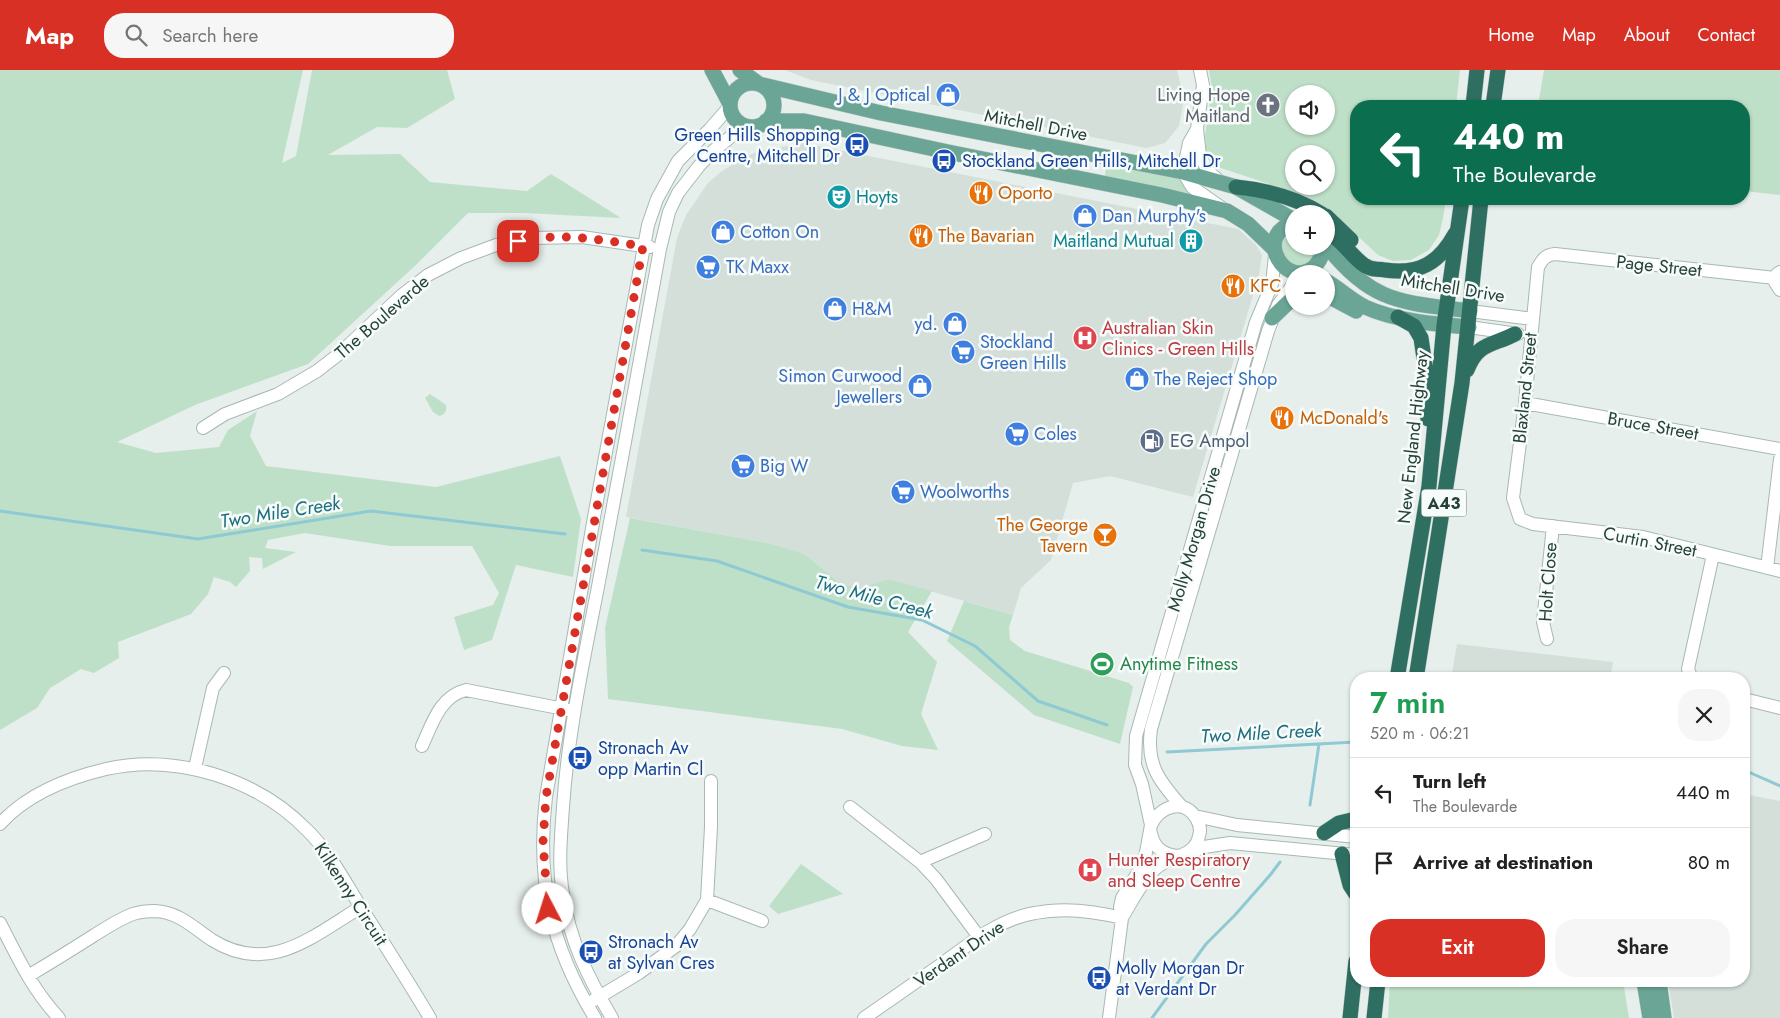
<!DOCTYPE html>
<meta charset="utf-8">
<style>
:root{--surface:#fff;--page:#f6f6f6;--text:#222;--muted:#767676;--line:#e0e0e0;--accent:#d93025}
body{margin:0;font-family:Jost,sans-serif;background:var(--page);color:var(--text);height:100vh;display:flex;flex-direction:column;font-size:19px;white-space:nowrap}
*{box-sizing:border-box;margin:0}
p{font-size:16px;color:var(--muted)}
.icon{flex:none;width:28px;height:28px;fill:none;stroke:currentColor;stroke-width:2;stroke-linecap:round;stroke-linejoin:round}
.map{position:relative;flex:1;overflow:hidden}
.sheet{position:absolute;left:1350px;top:602px;width:400px;height:315px;display:flex;flex-direction:column;background:var(--surface);border-radius:20px;box-shadow:0 1px 4px #0004}
.sheet>*{flex:none}
.top-card{position:absolute;left:1350px;top:30px;width:400px;height:105px;border-radius:20px;box-shadow:0 1px 4px #0004;background:#0b6e4f;color:#fff;overflow:hidden}
.controls{position:absolute;left:1285px;top:15px;display:grid;gap:10px}
.controls a{display:grid;place-items:center;width:50px;height:50px;border-radius:50%;background:var(--surface);box-shadow:0 1px 4px #0004;font-size:25px}
.pin{position:absolute;display:grid;place-items:center;width:42px;height:42px;color:#fff;margin:-21px;border-radius:10px;box-shadow:0 2px 8px #0006}
.me{position:absolute;width:55px;margin:-28px;rotate:355deg;stroke-linejoin:round;filter:drop-shadow(0 0 4px #0008)}
.turn{display:flex;align-items:center;gap:18px;height:105px;padding:0 20px;font-size:22px}
.turn .icon{width:65px;height:65px;stroke-width:2.5}
.turn b{display:block;font-size:35px;line-height:42px}
.round{display:grid;place-items:center;flex:none;width:52px;height:52px;border-radius:20px;background:var(--page)}
.head{display:flex;align-items:center;justify-content:space-between;height:85px;padding:0 20px}
h1{font-size:30px;font-weight:600;line-height:38px;color:#1e9e55}
.action{display:flex;gap:10px;margin-top:auto;padding:10px 20px}
.action a{flex:1;height:58px;border-radius:20px;background:var(--accent);color:#fff;font-size:20px;font-weight:600;line-height:58px;text-align:center}
.action a+a{background:var(--page);color:var(--text)}
ul{padding:0;list-style:none}
li{display:flex;align-items:center;gap:15px;height:70px;padding:0 20px;border-top:1px solid var(--line)}
li div{flex:1}
li b{display:block;font-size:19px}
li em{font-style:normal}
header{display:flex;align-items:center;gap:30px;box-sizing:border-box;height:70px;padding:0 25px;background:var(--accent);color:#fff}
header strong{font-size:24px}
nav{display:flex;gap:28px;margin-inline-start:auto;font-size:18px}
.search{width:350px;height:45px;background:var(--page);display:flex;align-items:center;gap:12px;box-sizing:border-box;padding:0 18px;border-radius:20px;color:var(--muted);font-size:19px}
.map>svg:first-child{display:block}
.built{fill:#d4dfda}
.green{fill:#bfe0c8;fill-rule:evenodd}
.lines{fill:none;stroke-linecap:round;stroke-linejoin:round}
.stream{stroke:#8ec9d4;stroke-width:3}
.minor-casing{stroke:#a8b8b2;stroke-width:14}
.major-casing{stroke:#c2cac8;stroke-width:16}
.highway-casing{stroke:#c2cac8;stroke-width:16}
.minor{stroke:#fff;stroke-width:12}
.major{stroke:#6aa596;stroke-width:15}
.highway{stroke:#2f6f62;stroke-width:15}
.route{stroke:#d93025;stroke-width:9;stroke-dasharray:0 16.2}
.labels{text-anchor:middle;dominant-baseline:central;stroke-width:5;stroke-linejoin:round;paint-order:stroke}
.shield{fill:#f7fbf9;stroke:#637a73;stroke-width:1}
.shield-label{font-size:16px;font-weight:bold;fill:#24423a}
.shop-label{font-size:18px;fill:#366cbe;stroke:#f7fbf9;text-anchor:start}
.worship-label{font-size:18px;fill:#5b616d;stroke:#f7fbf9;text-anchor:end}
.street-label{font-size:18px;fill:#24423a;stroke:#f7fbf9}
.transit-label{font-size:18px;fill:#164399;stroke:#f7fbf9;text-anchor:start}
.food-label{font-size:18px;fill:#c56008;stroke:#f7fbf9;text-anchor:start}
.culture-label{font-size:18px;fill:#0d838f;stroke:#f7fbf9;text-anchor:start}
.health-label{font-size:18px;fill:#be3a42;stroke:#f7fbf9;text-anchor:start}
.service-label{font-size:18px;fill:#4e5e75;stroke:#f7fbf9;text-anchor:start}
.leisure-label{font-size:18px;fill:#27864d;stroke:#f7fbf9;text-anchor:start}
.water-label{font-size:19px;font-style:italic;fill:#1c6f80;stroke:#f7fbf9}
</style>
<header>
<strong>Map</strong>
<div class="search"><svg class="icon" aria-label="search" viewBox="0 0 24 24"><circle cx="10" cy="10" r="6"/><path d="M15 15l6 6"/></svg>Search here</div>
<nav><a>Home</a><a>Map</a><a>About</a><a>Contact</a></nav>
</header>
<div class="map">
<svg width="1780" height="948" viewBox="0 0 1780 948">
<rect width="100%" height="100%" fill="#e6efeb"/>
<!-- built -->
<path class="built" d="M 785,0 L 1177,0 L 1184,29 L 1179,56 L 1165,73 L 1146,78 L 811,10 Z
M 803,73 L 1238,159 L 1256,175 L 1262,185 L 1259,205 L 1193,427 L 1110,406 L 1073,413 L 1051,490 L 1021,518 L 1013,545 L 888,509 L 863,517 L 850,516 L 840,513 L 811,489 L 800,482 L 768,473 L 626,447 L 677,168 L 686,145 L 708,113 L 722,101 L 743,88 L 759,81 Z
M 1457,574 L 1613,592 L 1611,603 L 1617,605 L 1616,609 L 1451,609 Z
M 1744,724 L 1780,731 L 1780,948 L 1674,948 L 1668,911 L 1744,911 Z"/>
<!-- green -->
<path class="green" d="M 0,0 L 303,0 L 282,93 L 296,86 L 312,0 L 447,0 L 455,29 L 407,58 L 377,57 L 328,85 L 400,84 L 430,112 L 527,121 L 551,104 L 621,148 L 524,143 L 468,143 L 417,194 L 308,294 L 195,335 L 117,372 L 156,383 L 219,377 L 228,360 L 257,341 L 250,366 L 266,396 L 436,417 L 560,386 L 581,449 L 573,507 L 516,495 L 492,570 L 464,580 L 454,547 L 493,535 L 499,523 L 472,476 L 390,476 L 305,463 L 268,470 L 265,478 L 296,482 L 263,499 L 262,488 L 249,487 L 250,501 L 236,517 L 230,512 L 214,507 L 208,524 L 191,544 L 118,572 L 119,588 L 94,603 L 81,599 L 50,618 L 37,638 L 0,660 Z
M 1209,0 L 1460,0 L 1456,36 L 1356,36 L 1356,129 L 1446,129 L 1443,148 L 1439,165 L 1429,180 L 1411,190 L 1393,191 L 1378,185 L 1334,144 L 1299,124 L 1218,97 L 1206,83 L 1205,65 L 1212,18 ZM 1294,24 L 1326,24 L 1326,56 L 1294,56 ZM 1294,84 L 1326,84 L 1326,116 L 1294,116 Z
M 1544,0 L 1780,0 L 1780,125 L 1744,121 L 1744,36 L 1538,36 Z
M 1107,94 L 1180,109 L 1193,124 L 1190,126 L 1104,109 Z
M 1294,160 L 1294,176 L 1317,176 C 1307,218 1259,182 1294,160 Z
M 430,324 L 446,335 C 447,341 445,345 439,346 L 433,342 L 425,328 Z
M 630,448 L 768,473 L 800,482 L 811,489 L 840,513 L 850,516 L 863,517 L 888,509 L 932,521 L 908,562 L 937,592 L 921,644 L 938,680 L 902,676 L 842,659 L 608,629 L 605,558 Z
M 964,531 L 1013,545 L 1009,557 L 1010,570 L 1025,581 L 1129,613 L 1133,617 L 1120,674 L 1034,645 L 947,571 Z
M 801,794 L 843,824 L 778,844 L 769,836 Z
M 1390,911 L 1623,911 L 1629,948 L 1388,948 Z"/>
<g class="lines">
<!-- stream -->
<path class="stream" d="M 0,441 L 198,469 L 371,441 L 565,464
M 642,480 L 717,491 L 848,537 L 922,550 L 975,576 L 1038,631 L 1107,655
M 1167,682 L 1356,672
M 1744,700 L 1780,716
M 1310,735 L 1319,674
M 1152,948 L 1206,874 L 1235,845 L 1271,804 L 1280,792"/>
<defs>
<path id="minor" d="M 1200,0 L 1203,15 L 1197,59 L 1200,86 L 1208,101 L 1219,111
M 1197,59 L 1189,73 L 1183,102 L 1192,117 L 1222,138
M 1780,202 L 1777,204 L 1775,212 L 1780,220
M 1775,208 L 1555,184 C 1545,185 1543,189 1538,197 L 1525,333 L 1513,428 L 1520,449 L 1533,454 L 1643,467 L 1780,501
M 1470,241 L 1533,249
M 1469,257 L 1518,264
M 1525,333 L 1780,379
M 203,358 L 225,344 L 278,324 L 317,301 L 339,284 L 402,225 L 428,205 L 461,188 L 496,175 L 532,168 L 582,167 L 650,177
M 1767,498 L 1780,389
M 1547,569 L 1543,552 L 1553,456
M 1692,609 L 1688,599 L 1713,485
M 1744,629 L 1780,638
M 422,676 C 432,654 440,626 466,620 L 569,640
M 195,698 L 213,618 L 224,603
M 850,737 L 920,792 L 936,809 L 979,867
M 1182,737 C 1159,711 1146,695 1151,659 L 1268,261 L 1278,235 L 1294,213
M 1195,746 L 1237,755 L 1356,767
M 0,754 C 27,724 68,708 106,699 C 176,683 258,709 308,761 C 330,783 345,812 362,839 C 385,875 408,911 430,948
M 1151,763 C 1154,778 1163,785 1179,786
M 1191,782 L 1204,777 L 1230,773 L 1356,785
M 920,792 L 985,764
M 707,830 L 762,851
M 1123,846 C 1133,830 1141,812 1155,799 C 1169,785 1195,788 1199,766 C 1201,760 1200,754 1196,748 C 1184,728 1160,736 1151,755
M 0,853 C 18,888 32,919 59,948
M 28,906 C 50,893 71,880 93,866 C 106,858 119,849 133,844 C 139,842 149,841 155,841 C 179,842 194,858 212,870 C 269,906 313,866 361,837
M 594,930 L 639,903 L 676,876 L 690,859 L 707,830 L 711,757 L 711,711
M 595,948 C 551,876 536,811 546,727 L 594,447 L 648,155 L 657,129 L 678,91 L 710,59 L 730,36
M 612,948 C 589,909 569,870 563,824 C 558,795 561,766 563,737 C 568,664 583,593 597,522 C 619,408 639,293 660,179 L 669,142 L 678,123 L 699,96 L 712,82 L 745,55
M 864,948 C 889,931 914,913 939,896 C 968,875 998,849 1035,843 C 1064,837 1094,841 1122,848
M 1109,948 L 1122,848 L 1120,837 L 1122,828 L 1144,793 L 1151,755 L 1142,714 L 1135,695 L 1136,666 L 1256,252 L 1272,214 L 1275,185"/>
<path id="major" d="M 712,0 L 730,34
M 740,0 L 759,14
M730 35a22 22 0 1 1 44 0a22 22 0 1 1-44 0Z
M 763,15 L 881,43 L 1183,102 L 1236,117 L 1294,150
M 766,51 L 804,51 L 948,82 L 1162,125 L 1227,141 L 1248,154 L 1274,179
M 1294,153 C 1252,165 1286,221 1314,197 C 1320,191 1323,184 1324,176
M 1326,175 C 1372,234 1402,232 1470,241
M 1326,211 C 1340,219 1351,230 1365,237 C 1396,251 1435,254 1469,257
M 1326,225 L 1356,241
M 1272,248 L 1294,227
M 1644,911 L 1650,948
M 1659,911 L 1664,948"/>
<path id="highway" d="M 1473,36 L 1477,0
M 1493,36 L 1498,0
M 1236,117 C 1267,120 1295,127 1322,144
M 1326,146 L 1351,170
M 1326,162 C 1342,169 1350,185 1364,195 C 1372,201 1376,198 1385,200 C 1419,205 1439,193 1455,164
M 1398,247 L 1414,256 L 1421,268 L 1426,302 L 1425,321 L 1428,349
M 1467,300 C 1478,272 1492,276 1515,264
M 1397,609 L 1429,416 L 1444,255 L 1462,129
M 1416,609 L 1462,313 L 1481,129
M 1324,763 L 1339,753 L 1356,749
M 1342,784 L 1350,815 L 1356,824
M 1350,948 L 1356,891
M 1374,948 L 1378,911"/>
</defs>
<!-- minor casing -->
<use href="#minor" class="minor-casing"/>
<!-- major casing -->
<use href="#major" class="major-casing"/>
<!-- highway casing -->
<use href="#highway" class="highway-casing"/>
<!-- minor -->
<use href="#minor" class="minor"/>
<!-- major -->
<use href="#major" class="major"/>
<!-- highway -->
<use href="#highway" class="highway"/>
</g>
<g class="lines">
<!-- route -->
<path class="route" d="M 518,171 C 562,162 600,170 643,176 L 546,727 L 543,772 L 548,839"/>
</g>
<!-- icons -->
<defs>
<symbol id="shop-disc" viewBox="-11 -11 22 22"><circle r="9.5" fill="#3f7fe0" stroke="#f7fbf9"/><path d="M-5-2.5h2.3a2.7 3.5 0 0 1 5.4 0H5L5.5 6h-11ZM-1.5-2.5h3a1.5 2.3 0 0 0-3 0Z" fill="#fff"/></symbol>
<symbol id="church-disc" viewBox="-11 -11 22 22"><circle r="9.5" fill="#6b7280" stroke="#f7fbf9"/><path d="M-1.2-6h2.4v3.5h3.3v2.4h-3.3V6h-2.4V-.1h-3.3v-2.4h3.3Z" fill="#fff"/></symbol>
<symbol id="bus-disc" viewBox="-11 -11 22 22"><circle r="9.5" fill="#1a4fb4" stroke="#f7fbf9"/><path d="M-5-6H5V4H4V6H2V4H-2V6H-4V4H-5ZM-3.5-4V0h7V-4ZM-3.5 1.2v1.5H-2V1.2ZM2 1.2v1.5H3.5V1.2Z" fill="#fff"/></symbol>
<symbol id="restaurant-disc" viewBox="-11 -11 22 22"><circle r="9.5" fill="#e8710a" stroke="#f7fbf9"/><path d="M-5-6h1v4h1v-4h1v4h1v-4h1v5L-1.5 .5V6h-2V.5L-5-1ZM5-6V6H3V1.5H1.5Q1.5-4 5-6Z" fill="#fff"/></symbol>
<symbol id="theatre-disc" viewBox="-11 -11 22 22"><circle r="9.5" fill="#0f9aa8" stroke="#f7fbf9"/><path d="M-5-5.5Q0-4 5-5.5V0Q5 5 0 6Q-5 5-5 0ZM-3.3-2.5H-1v1.5H-3.3ZM1-2.5H3.3v1.5H1ZM-2.8 1Q0 5.5 2.8 1Z" fill="#fff"/></symbol>
<symbol id="building-disc" viewBox="-11 -11 22 22"><circle r="9.5" fill="#0f9aa8" stroke="#f7fbf9"/><path d="M-4-6H4V6H1V3H-1V6H-4ZM-2.5-4.3h1.7v1.8h-1.7ZM.8-4.3h1.7v1.8H.8ZM-2.5-1h1.7V.8h-1.7ZM.8-1h1.7V.8H.8Z" fill="#fff"/></symbol>
<symbol id="supermarket-disc" viewBox="-11 -11 22 22"><circle r="9.5" fill="#3f7fe0" stroke="#f7fbf9"/><path d="M-6-5.5h2.5l.6 2H6L4.5 2H-2.5L-4.4-4H-6ZM-1.5 3.2a1.3 1.3 0 1 0 .1 0ZM3 3.2a1.3 1.3 0 1 0 .1 0Z" fill="#fff"/></symbol>
<symbol id="hospital-disc" viewBox="-11 -11 22 22"><circle r="9.5" fill="#e0444e" stroke="#f7fbf9"/><path d="M-5-5h3v3.5h4V-5h3V5h-3V1.5h-4V5h-3Z" fill="#fff"/></symbol>
<symbol id="fuel-disc" viewBox="-11 -11 22 22"><circle r="9.5" fill="#5c6f8a" stroke="#f7fbf9"/><path d="M-5.5-6h7V0h2V4h1.3V-2.5L3-4.5l.8-.8L6-3V5H2.5V1h-1V6h-7ZM-4.2-4.7v3.2H.2V-4.7Z" fill="#fff"/></symbol>
<symbol id="bar-disc" viewBox="-11 -11 22 22"><circle r="9.5" fill="#e8710a" stroke="#f7fbf9"/><path d="M-6-5H6L.8 .8V4.5H3.5V6h-7V4.5H-.8V.8Z" fill="#fff"/></symbol>
<symbol id="stadium-disc" viewBox="-11 -11 22 22"><circle r="9.5" fill="#2e9e5b" stroke="#f7fbf9"/><path d="M0-5a6.5 5 0 1 0 0 10a6.5 5 0 1 0 0-10ZM-3.5-1.8h7v3.6h-7Z" fill="#fff"/></symbol>
</defs>
<g fill-rule="evenodd">
<use href="#shop-disc" x="934" y="11" width="28" height="28"/>
<use href="#church-disc" x="1254" y="21" width="28" height="28"/>
<use href="#bus-disc" x="843" y="61" width="28" height="28"/>
<use href="#bus-disc" x="930" y="77" width="28" height="28"/>
<use href="#restaurant-disc" x="967" y="109" width="28" height="28"/>
<use href="#theatre-disc" x="825" y="113" width="28" height="28"/>
<use href="#shop-disc" x="1071" y="132" width="28" height="28"/>
<use href="#shop-disc" x="709" y="148" width="28" height="28"/>
<use href="#restaurant-disc" x="907" y="152" width="28" height="28"/>
<use href="#building-disc" x="1177" y="157" width="28" height="28"/>
<use href="#supermarket-disc" x="694" y="183" width="28" height="28"/>
<use href="#restaurant-disc" x="1219" y="202" width="28" height="28"/>
<use href="#shop-disc" x="821" y="225" width="28" height="28"/>
<use href="#shop-disc" x="941" y="240" width="28" height="28"/>
<use href="#hospital-disc" x="1071" y="254" width="28" height="28"/>
<use href="#supermarket-disc" x="949" y="268" width="28" height="28"/>
<use href="#shop-disc" x="1123" y="295" width="28" height="28"/>
<use href="#shop-disc" x="906" y="302" width="28" height="28"/>
<use href="#restaurant-disc" x="1268" y="334" width="28" height="28"/>
<use href="#supermarket-disc" x="1003" y="350" width="28" height="28"/>
<use href="#fuel-disc" x="1138" y="357" width="28" height="28"/>
<use href="#supermarket-disc" x="729" y="382" width="28" height="28"/>
<use href="#supermarket-disc" x="889" y="408" width="28" height="28"/>
<use href="#bar-disc" x="1091" y="451" width="28" height="28"/>
<use href="#stadium-disc" x="1088" y="580" width="28" height="28"/>
<use href="#bus-disc" x="566" y="674" width="28" height="28"/>
<use href="#hospital-disc" x="1076" y="786" width="28" height="28"/>
<use href="#bus-disc" x="577" y="868" width="28" height="28"/>
<use href="#bus-disc" x="1085" y="894" width="28" height="28"/>
</g>
<g class="labels">
<!-- shield labels -->
<rect class="shield" x="1421.5" y="419.5" width="45" height="27" rx="4"/>
<g class="shield-label">
<text x="1444" y="433">A43</text>
</g>
<!-- shop labels -->
<g class="shop-label">
<text x="930" y="25" text-anchor="end">J &amp; J Optical</text>
<text x="1102" y="146">Dan Murphy's</text>
<text x="740" y="162">Cotton On</text>
<text x="726" y="197">TK Maxx</text>
<text x="852" y="239">H&amp;M</text>
<text x="938" y="254" text-anchor="end">yd.</text>
<text x="980" y="272">Stockland<tspan x="980" dy="21">Green Hills</tspan></text>
<text x="902" y="306" text-anchor="end">Simon Curwood<tspan x="902" dy="21">Jewellers</tspan></text>
<text x="1154" y="309">The Reject Shop</text>
<text x="1034" y="364">Coles</text>
<text x="760" y="396">Big W</text>
<text x="920" y="422">Woolworths</text>
</g>
<!-- worship labels -->
<g class="worship-label">
<text x="1250" y="25">Living Hope<tspan x="1250" dy="21">Maitland</tspan></text>
</g>
<!-- street labels -->
<g class="street-label">
<text transform="translate(1036 55) rotate(11)">Mitchell Drive</text>
<text transform="translate(1659 196) rotate(6)">Page Street</text>
<text transform="translate(1453 218) rotate(9)">Mitchell Drive</text>
<text transform="translate(382 247) rotate(-41)">The Boulevarde</text>
<text transform="translate(1525 318) rotate(-84)">Blaxland Street</text>
<text transform="translate(1653 356) rotate(10)">Bruce Street</text>
<text transform="translate(1413 367) rotate(-84)">New England Highway</text>
<text transform="translate(1194 469) rotate(-74)">Molly Morgan Drive</text>
<text transform="translate(1650 472) rotate(11)">Curtin Street</text>
<text transform="translate(1548 512) rotate(-86)">Holt Close</text>
<text transform="translate(351 824) rotate(57)">Kilkenny Circuit</text>
<text transform="translate(959 884) rotate(-34)">Verdant Drive</text>
</g>
<!-- transit labels -->
<g class="transit-label">
<text x="840" y="65" text-anchor="end">Green Hills Shopping<tspan x="840" dy="21">Centre, Mitchell Dr</tspan></text>
<text x="962" y="91">Stockland Green Hills, Mitchell Dr</text>
<text x="598" y="678">Stronach Av<tspan x="598" dy="21">opp Martin Cl</tspan></text>
<text x="608" y="872">Stronach Av<tspan x="608" dy="21">at Sylvan Cres</tspan></text>
<text x="1116" y="898">Molly Morgan Dr<tspan x="1116" dy="21">at Verdant Dr</tspan></text>
</g>
<!-- food labels -->
<g class="food-label">
<text x="998" y="123">Oporto</text>
<text x="938" y="166">The Bavarian</text>
<text x="1250" y="216">KFC</text>
<text x="1300" y="348">McDonald's</text>
<text x="1088" y="455" text-anchor="end">The George<tspan x="1088" dy="21">Tavern</tspan></text>
</g>
<!-- culture labels -->
<g class="culture-label">
<text x="856" y="127">Hoyts</text>
<text x="1174" y="171" text-anchor="end">Maitland Mutual</text>
</g>
<!-- health labels -->
<g class="health-label">
<text x="1102" y="258">Australian Skin<tspan x="1102" dy="21">Clinics - Green Hills</tspan></text>
<text x="1108" y="790">Hunter Respiratory<tspan x="1108" dy="21">and Sleep Centre</tspan></text>
</g>
<!-- service labels -->
<g class="service-label">
<text x="1170" y="371">EG Ampol</text>
</g>
<!-- leisure labels -->
<g class="leisure-label">
<text x="1120" y="594">Anytime Fitness</text>
</g>
<!-- water labels -->
<g class="water-label">
<text transform="translate(280 442) rotate(-9)">Two Mile Creek</text>
<text transform="translate(874 527) rotate(15)">Two Mile Creek</text>
<text transform="translate(1261 663) rotate(-3)">Two Mile Creek</text>
</g>
</g>
</svg>
<div class="controls">
<a><svg class="icon" aria-label="sound" viewBox="0 0 24 24"><path d="M4 9h4l5-4v14l-5-4H4zM17 9q2 3 0 6"/></svg></a>
<a><svg class="icon" aria-label="search" viewBox="0 0 24 24"><circle cx="10" cy="10" r="6"/><path d="M15 15l6 6"/></svg></a>
<a>+</a>
<a>−</a>
</div>
<div class="pin" style="left:518px;top:171px;background:#d93025"><svg class="icon" aria-label="arrive" viewBox="0 0 24 24"><path d="M6 21V4h12l-3 4 3 4H6"/></svg></div>
<svg class="me" style="left:548px;top:839px" viewBox="-20 -20 40 40"><circle r="19" fill="#fff"/><path d="M0-13L10 11 0 6-10 11z" fill="#d93025"/></svg>
<div class="top-card">
<div class="turn"><svg class="icon" aria-label="left" viewBox="0 0 24 24"><path d="M17 20v-9H6M10 6l-5 5 5 5"/></svg><div><b>440 m</b>The Boulevarde</div></div>
</div>
<section class="sheet">
<div class="head"><div><h1>7 min</h1><p>520 m · 06:21</p></div><a class="round"><svg class="icon" aria-label="close" viewBox="0 0 24 24"><path d="M6 6l12 12M18 6L6 18"/></svg></a></div>
<ul>
<li><svg class="icon" aria-label="left" viewBox="0 0 24 24"><path d="M17 20v-9H6M10 6l-5 5 5 5"/></svg><div><b>Turn left</b><p>The Boulevarde</p></div><em>440 m</em></li>
<li><svg class="icon" aria-label="arrive" viewBox="0 0 24 24"><path d="M6 21V4h12l-3 4 3 4H6"/></svg><div><b>Arrive at destination</b></div><em>80 m</em></li>
</ul>
<div class="action"><a>Exit</a><a>Share</a></div>
</section>
</div>
